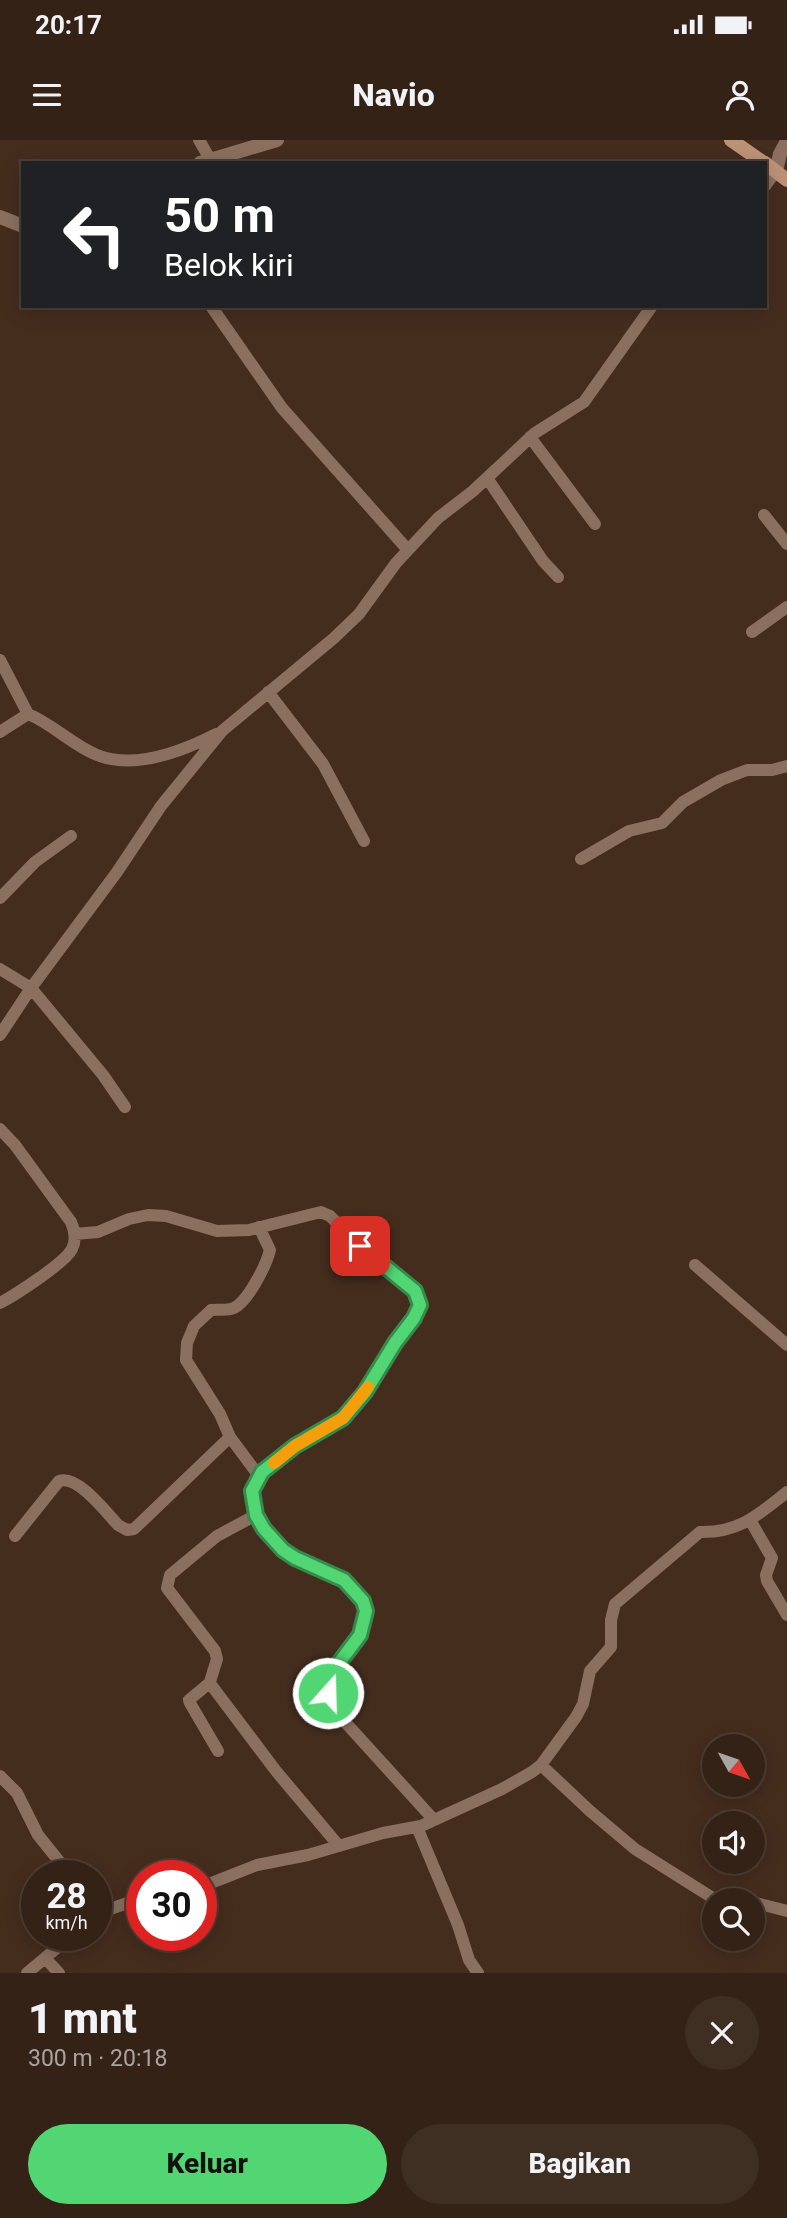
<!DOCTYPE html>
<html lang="id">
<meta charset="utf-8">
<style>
:root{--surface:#342216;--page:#3f2f23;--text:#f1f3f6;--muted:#a9a4a1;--line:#4e3f35;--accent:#52d673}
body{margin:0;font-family:Roboto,sans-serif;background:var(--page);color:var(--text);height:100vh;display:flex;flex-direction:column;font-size:26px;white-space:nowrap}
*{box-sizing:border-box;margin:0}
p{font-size:23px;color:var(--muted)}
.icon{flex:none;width:38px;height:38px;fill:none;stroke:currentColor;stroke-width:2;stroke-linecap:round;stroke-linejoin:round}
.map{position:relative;height:1833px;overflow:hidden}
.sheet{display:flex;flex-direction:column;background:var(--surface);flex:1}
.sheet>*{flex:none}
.guide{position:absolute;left:21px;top:21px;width:746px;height:147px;border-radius:0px;box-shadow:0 4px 18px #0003,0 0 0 2px var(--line);background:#202124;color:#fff;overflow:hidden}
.needle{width:46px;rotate:130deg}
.fabs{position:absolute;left:702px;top:1594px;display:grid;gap:14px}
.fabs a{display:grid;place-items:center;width:63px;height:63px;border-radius:50%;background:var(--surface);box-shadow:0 4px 18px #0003,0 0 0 2px var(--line);font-size:35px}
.speed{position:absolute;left:21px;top:1720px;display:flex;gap:14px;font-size:35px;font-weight:700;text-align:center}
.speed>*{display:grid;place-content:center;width:91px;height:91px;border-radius:50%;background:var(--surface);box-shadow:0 4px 18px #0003,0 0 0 2px var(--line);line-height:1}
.speed small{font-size:18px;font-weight:400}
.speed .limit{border:10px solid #d22;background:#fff;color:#111}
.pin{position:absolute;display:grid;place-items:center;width:60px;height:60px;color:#fff;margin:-30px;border-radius:14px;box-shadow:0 4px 10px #0006}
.me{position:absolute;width:77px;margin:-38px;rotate:20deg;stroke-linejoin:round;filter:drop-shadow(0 0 5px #0008)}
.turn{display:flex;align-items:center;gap:24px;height:147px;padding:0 28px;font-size:32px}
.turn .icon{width:91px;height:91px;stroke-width:2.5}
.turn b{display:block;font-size:49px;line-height:60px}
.round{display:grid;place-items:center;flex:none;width:74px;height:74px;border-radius:37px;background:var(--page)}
.headline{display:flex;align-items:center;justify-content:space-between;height:119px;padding:0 28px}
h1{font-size:42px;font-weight:800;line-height:52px}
.cta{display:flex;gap:14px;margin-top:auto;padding:14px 28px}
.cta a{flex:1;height:80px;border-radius:42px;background:var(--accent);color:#111;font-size:28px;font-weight:800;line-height:80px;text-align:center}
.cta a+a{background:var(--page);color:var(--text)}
.status{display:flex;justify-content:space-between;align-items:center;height:49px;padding:0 35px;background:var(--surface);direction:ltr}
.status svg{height:19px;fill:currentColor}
header{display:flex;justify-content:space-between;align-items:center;height:91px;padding:0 28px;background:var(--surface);font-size:32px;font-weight:800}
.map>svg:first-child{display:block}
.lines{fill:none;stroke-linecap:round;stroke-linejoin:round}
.minor{stroke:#8b705f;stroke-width:12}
.tertiary{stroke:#8b705f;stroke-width:14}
.secondary{stroke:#bc9277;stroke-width:14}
.route-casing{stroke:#358b4b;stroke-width:18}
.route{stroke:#52d673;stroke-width:12}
.slow{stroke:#f59e0b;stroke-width:12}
</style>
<div class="status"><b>20:17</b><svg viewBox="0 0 49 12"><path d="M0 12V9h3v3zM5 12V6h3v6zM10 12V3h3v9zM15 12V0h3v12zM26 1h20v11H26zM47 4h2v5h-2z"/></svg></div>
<header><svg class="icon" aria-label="menu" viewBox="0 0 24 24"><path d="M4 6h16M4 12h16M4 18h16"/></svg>Navio<svg class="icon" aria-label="person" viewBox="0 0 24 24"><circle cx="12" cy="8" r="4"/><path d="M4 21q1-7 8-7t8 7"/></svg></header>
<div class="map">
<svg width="787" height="1833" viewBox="0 0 787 1833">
<rect width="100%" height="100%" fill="#452d1e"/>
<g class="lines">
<!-- minor -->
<path class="minor" d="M 199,0 L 210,19
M 765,46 L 776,31
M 211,166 L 282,268 L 408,410
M 530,297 L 595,384
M 487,338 L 543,421 L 558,437
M 764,375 L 787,404
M 752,492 L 787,467
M 0,520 L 28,574
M 268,552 L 323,624 L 364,701
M 0,592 L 28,574 C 53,584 72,605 97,615 C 135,630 183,611 216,594
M 581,719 L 629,691 L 662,683 L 683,662 L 721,640 L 747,630 L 772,630 L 787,626
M 0,758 L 35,722 L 71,696
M 0,829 L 31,848 L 103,935 L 125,967
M 0,895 L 31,848 L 117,732 L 161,666 L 222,591 L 334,498 L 359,474 L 396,423 L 438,378 L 473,351 L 535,293 L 584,262 L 652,166
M 0,989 L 15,1005 L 71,1082 C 75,1091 76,1101 72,1109 C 65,1123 15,1155 0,1163
M 75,1094 L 98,1092 L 129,1079 L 148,1075 L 166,1076 L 217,1091 L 249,1090 L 321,1072 L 330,1076 L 360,1106 L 404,1140 L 416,1151 L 420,1165 L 414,1178 L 395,1203 L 365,1252 L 343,1277 L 295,1306 L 262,1332 L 252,1351 L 256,1375 L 264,1389 L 283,1410 L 295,1418 L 344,1440 L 363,1461 L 366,1471 L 360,1495 L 333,1531 L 328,1553 L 345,1582 L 434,1680
M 695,1125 L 787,1205
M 259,1336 L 230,1297 L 220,1274 L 186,1220 L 187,1203 L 194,1186 L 211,1170 C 218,1169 227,1171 234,1168 C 248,1161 266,1126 270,1110 L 259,1087
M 750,1380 L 772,1418 L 766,1435 L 767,1441 L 787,1475
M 15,1396 L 59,1341 C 78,1335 105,1371 118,1385 L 127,1390 L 134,1389 L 230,1297
M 209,1545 L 217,1519 L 215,1511 L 167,1448 L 170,1435 L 217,1396 L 256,1375
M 218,1611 L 190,1563 L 189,1560 L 207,1545 L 212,1546 L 276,1631 L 339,1706
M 541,1625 L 576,1577 L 583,1564 L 590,1531 L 611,1507 L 611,1480 L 615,1464 L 700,1392 C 739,1393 758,1375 787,1352
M 0,1636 L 17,1653 L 38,1695 L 71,1736
M 417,1687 L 458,1785 L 469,1820 L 478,1833
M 201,1747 L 257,1725 L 308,1715 L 383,1693 L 421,1686 L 502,1649 L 532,1632 L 541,1625 L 590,1671 L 635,1709 L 716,1760
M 96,1759 L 110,1769
M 752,1762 L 787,1771
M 96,1779 L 110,1769 L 142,1758
M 45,1818 L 59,1833
M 27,1833 L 71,1796"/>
<!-- tertiary -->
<path class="tertiary" d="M 200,23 L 277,0
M 776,31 L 780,14 L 787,1
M 0,77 L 23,86"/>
<!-- secondary -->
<path class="secondary" d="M 731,0 L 764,23
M 765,23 L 787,40"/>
</g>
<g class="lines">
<defs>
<path id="route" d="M 328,1553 L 333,1531 L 360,1495 L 366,1471 L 363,1461 L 344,1440 L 295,1418 L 283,1410 L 264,1389 L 256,1375 L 252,1351 L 262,1332 L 295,1306 L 343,1278 L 365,1252 L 395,1203 L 414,1178 L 420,1165 L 415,1151 L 360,1106"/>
</defs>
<!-- route casing -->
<use href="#route" class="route-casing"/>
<!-- route -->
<use href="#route" class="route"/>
<!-- slow -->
<path class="slow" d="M 274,1323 L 295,1306 L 343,1278 L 368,1247"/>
</g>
</svg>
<div class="fabs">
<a><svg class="needle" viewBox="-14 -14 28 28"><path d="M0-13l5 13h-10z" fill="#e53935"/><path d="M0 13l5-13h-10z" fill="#a9a4a1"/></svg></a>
<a><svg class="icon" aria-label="sound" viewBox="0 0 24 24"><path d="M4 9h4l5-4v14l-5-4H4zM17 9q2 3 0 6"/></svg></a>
<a><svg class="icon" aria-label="search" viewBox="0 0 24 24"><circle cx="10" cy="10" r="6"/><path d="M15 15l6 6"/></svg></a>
</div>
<div class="speed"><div>28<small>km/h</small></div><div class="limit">30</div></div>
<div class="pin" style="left:360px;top:1106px;background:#d93025"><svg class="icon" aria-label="arrive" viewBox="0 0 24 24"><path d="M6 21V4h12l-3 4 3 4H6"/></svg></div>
<svg class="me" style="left:328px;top:1553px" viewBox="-20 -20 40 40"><circle r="17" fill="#52d673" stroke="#fff" stroke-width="3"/><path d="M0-11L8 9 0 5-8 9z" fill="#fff"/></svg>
<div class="guide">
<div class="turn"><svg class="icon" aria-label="left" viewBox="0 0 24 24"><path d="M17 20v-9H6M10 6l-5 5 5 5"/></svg><div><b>50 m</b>Belok kiri</div></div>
</div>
</div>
<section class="sheet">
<div class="headline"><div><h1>1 mnt</h1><p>300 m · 20:18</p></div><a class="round"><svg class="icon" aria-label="close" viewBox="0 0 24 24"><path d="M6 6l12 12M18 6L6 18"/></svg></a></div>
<div class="cta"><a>Keluar</a><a>Bagikan</a></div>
</section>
